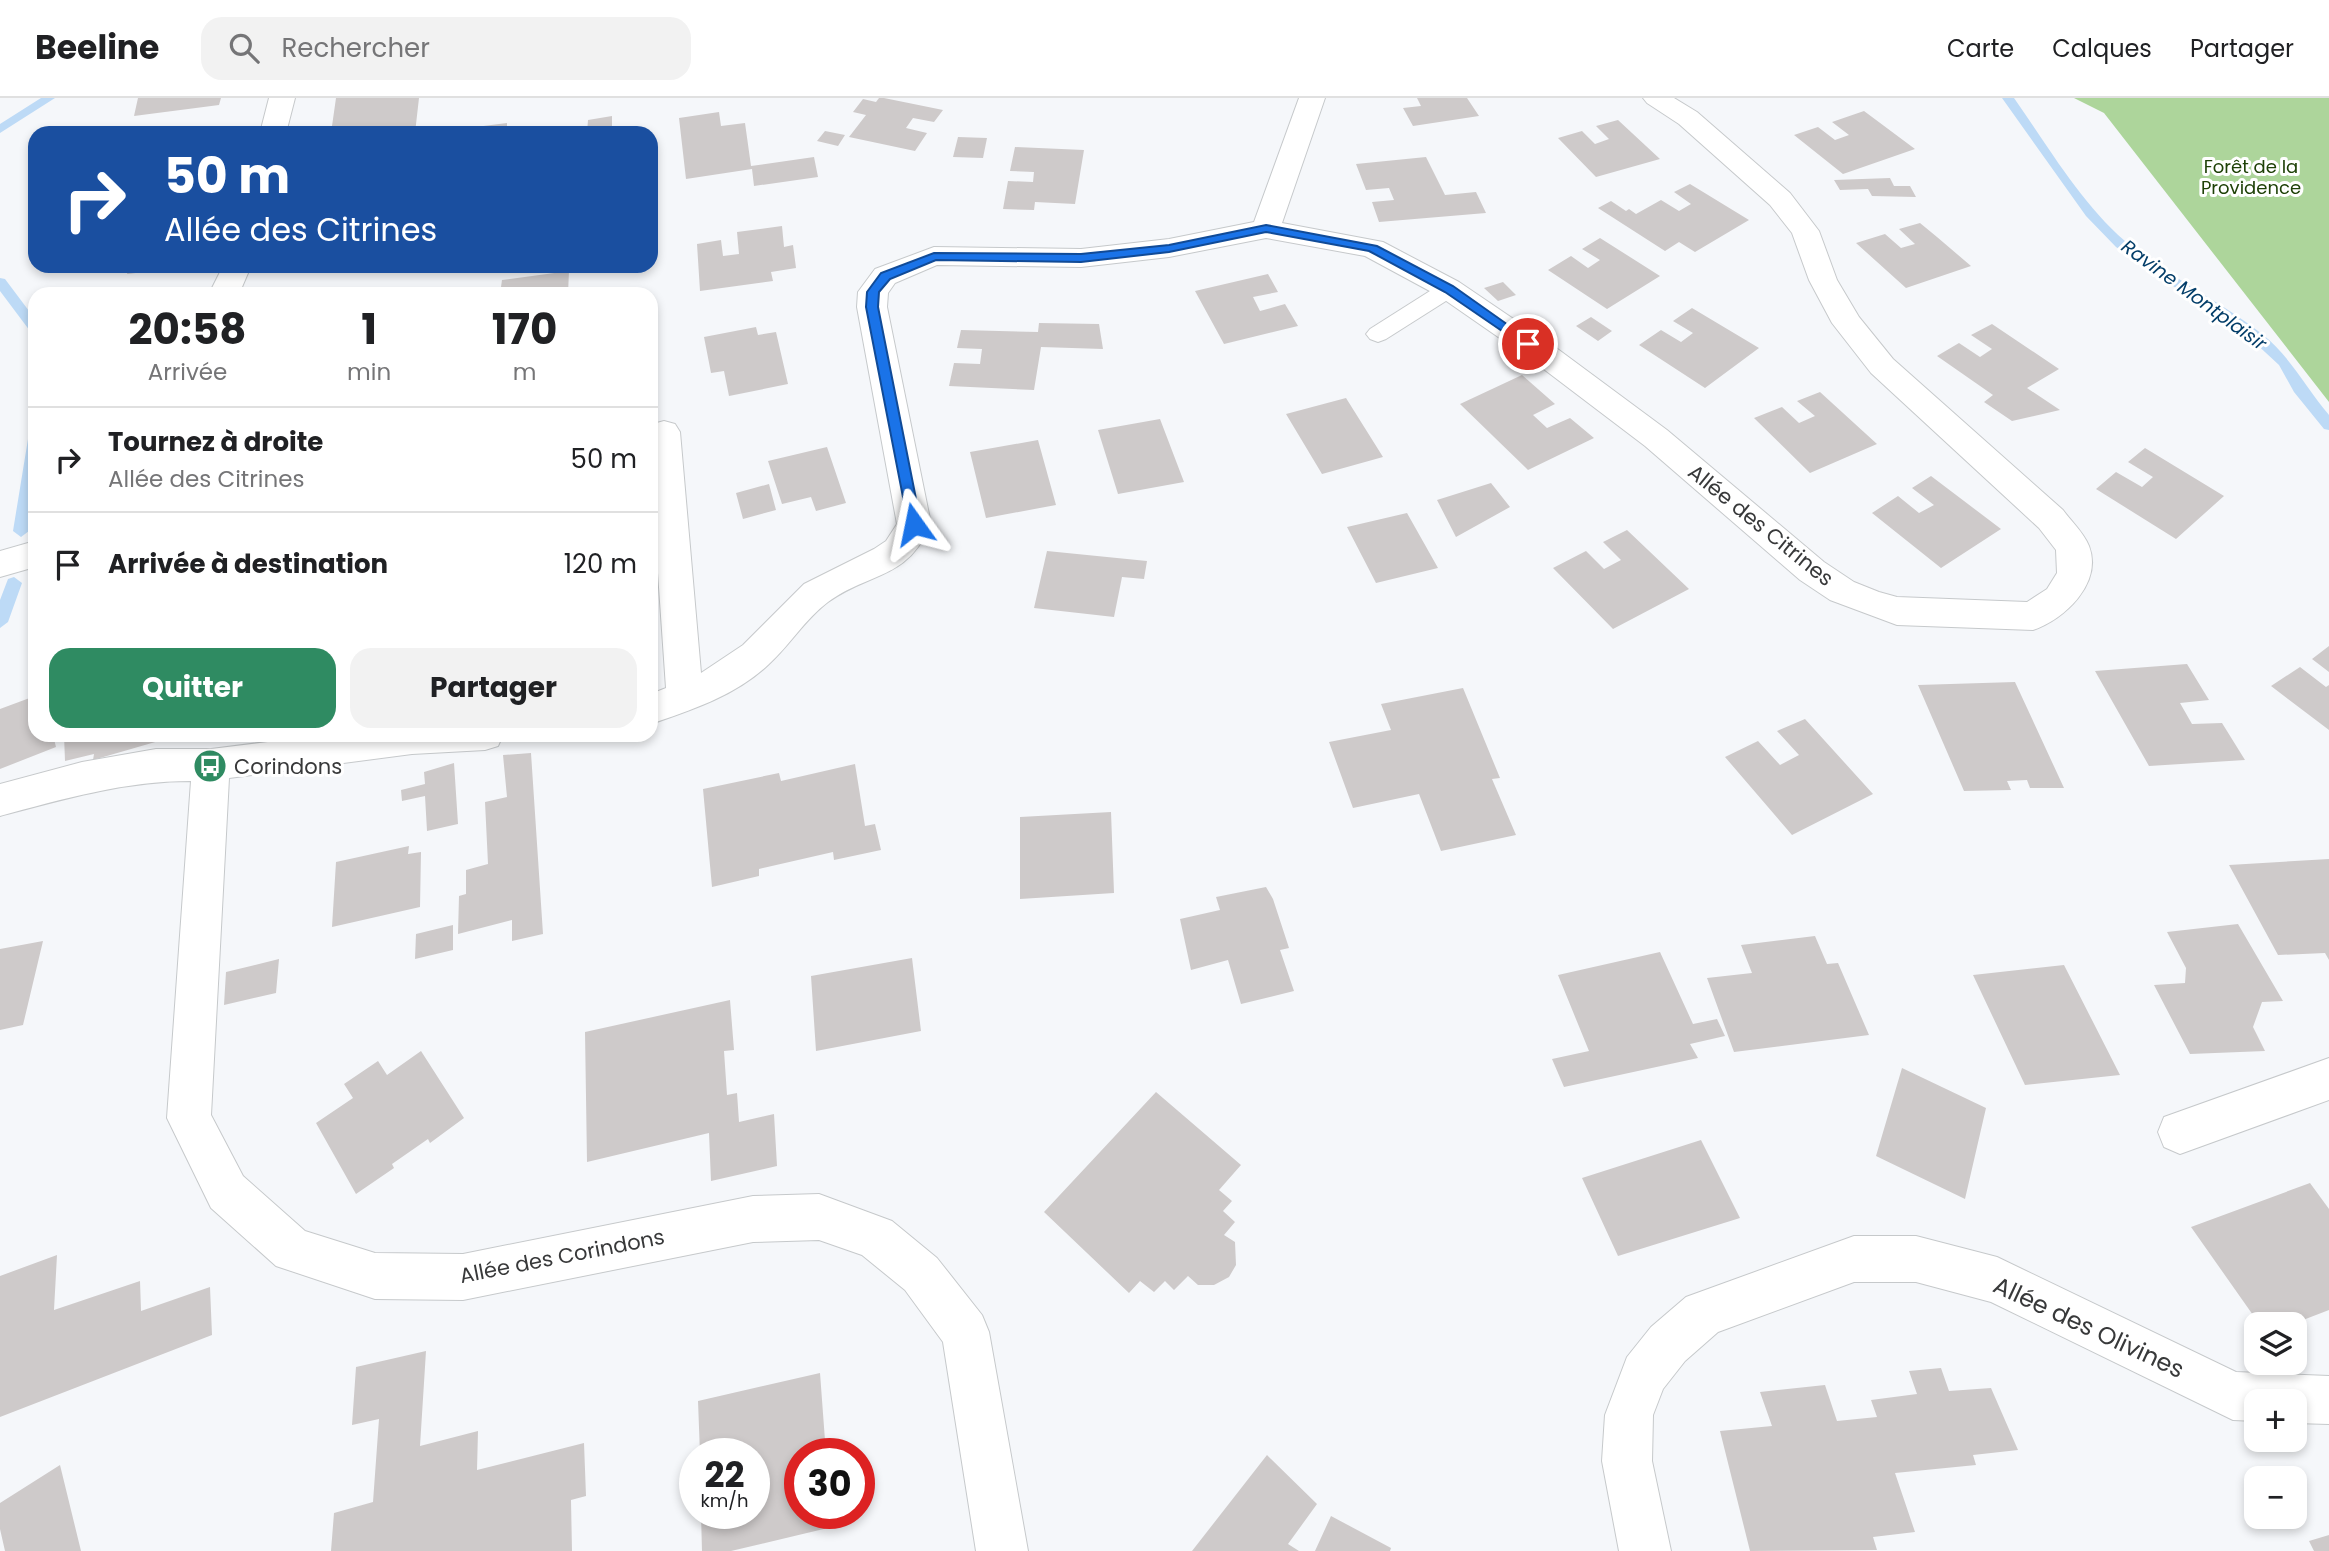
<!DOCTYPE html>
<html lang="fr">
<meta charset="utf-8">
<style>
:root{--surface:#fff;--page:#f2f2f2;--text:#202124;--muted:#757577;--line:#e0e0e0;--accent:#2f8b62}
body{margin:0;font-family:Poppins,sans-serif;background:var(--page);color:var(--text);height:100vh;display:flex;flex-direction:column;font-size:26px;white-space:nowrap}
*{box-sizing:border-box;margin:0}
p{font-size:23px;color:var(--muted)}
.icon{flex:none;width:38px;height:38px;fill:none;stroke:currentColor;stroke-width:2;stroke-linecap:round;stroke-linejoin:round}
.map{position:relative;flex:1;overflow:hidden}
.panel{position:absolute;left:28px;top:189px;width:630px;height:455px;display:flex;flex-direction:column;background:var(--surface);border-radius:21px;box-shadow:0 4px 10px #0003}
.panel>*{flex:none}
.top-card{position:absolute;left:28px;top:28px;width:630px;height:147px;border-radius:21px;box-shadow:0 4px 10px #0003;background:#1a4fa0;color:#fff;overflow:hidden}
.fabs{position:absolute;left:2244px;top:1214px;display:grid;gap:14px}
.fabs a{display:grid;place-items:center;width:63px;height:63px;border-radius:14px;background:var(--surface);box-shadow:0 4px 10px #0003;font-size:35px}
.speed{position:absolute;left:679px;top:1340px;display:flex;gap:14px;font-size:35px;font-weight:700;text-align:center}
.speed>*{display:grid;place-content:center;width:91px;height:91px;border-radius:50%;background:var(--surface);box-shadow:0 4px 10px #0003;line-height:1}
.speed small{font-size:18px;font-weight:400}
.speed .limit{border:10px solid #d22;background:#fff;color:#111}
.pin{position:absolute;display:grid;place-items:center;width:60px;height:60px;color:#fff;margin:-30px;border:4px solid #fff;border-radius:50%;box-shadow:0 2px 7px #0007}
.me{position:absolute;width:77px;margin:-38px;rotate:348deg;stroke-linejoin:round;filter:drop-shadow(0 0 5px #0008)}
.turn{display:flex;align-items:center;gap:24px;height:147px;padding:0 21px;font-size:32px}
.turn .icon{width:91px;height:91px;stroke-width:2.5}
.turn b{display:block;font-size:49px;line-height:60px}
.eta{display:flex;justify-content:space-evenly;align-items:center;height:119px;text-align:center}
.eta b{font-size:42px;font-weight:700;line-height:49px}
.action{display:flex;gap:14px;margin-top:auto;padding:14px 21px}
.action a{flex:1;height:80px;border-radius:21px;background:var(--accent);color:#fff;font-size:28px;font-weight:700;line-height:80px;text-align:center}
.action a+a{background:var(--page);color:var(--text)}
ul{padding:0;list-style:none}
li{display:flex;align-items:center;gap:21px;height:105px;padding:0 21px;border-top:2px solid var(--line)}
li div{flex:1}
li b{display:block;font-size:26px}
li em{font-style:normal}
header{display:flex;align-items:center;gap:42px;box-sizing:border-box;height:98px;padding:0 35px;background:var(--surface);border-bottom:2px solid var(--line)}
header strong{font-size:33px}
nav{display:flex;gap:38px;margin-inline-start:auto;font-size:24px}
.search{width:490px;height:63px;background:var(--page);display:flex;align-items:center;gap:18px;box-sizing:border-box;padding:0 24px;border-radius:21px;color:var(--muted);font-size:26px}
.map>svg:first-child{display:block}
.green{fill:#add59b}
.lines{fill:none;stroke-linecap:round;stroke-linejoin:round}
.stream{fill:#bddaf6;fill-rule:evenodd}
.building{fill:#cecaca}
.service-casing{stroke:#c6c9cb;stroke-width:2}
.minor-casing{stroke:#c6c9cb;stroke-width:2}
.service{fill:#fff;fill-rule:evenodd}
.minor{fill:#fff;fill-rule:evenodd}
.route{fill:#1a73e8;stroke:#114b97;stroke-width:2}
.labels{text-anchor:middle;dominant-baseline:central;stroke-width:6;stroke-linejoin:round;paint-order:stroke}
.far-park-label{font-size:18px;fill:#1e4107;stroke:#fff}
.far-water-label{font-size:19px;font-style:italic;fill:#043e69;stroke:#fff}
.street-label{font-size:21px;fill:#38393a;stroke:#fff}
.poi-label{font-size:21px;fill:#38393a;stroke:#fff;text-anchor:start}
.near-street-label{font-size:24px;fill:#38393a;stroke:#fff}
</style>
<header>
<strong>Beeline</strong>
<div class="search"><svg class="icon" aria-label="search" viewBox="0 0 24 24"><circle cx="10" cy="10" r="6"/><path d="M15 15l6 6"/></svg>Rechercher</div>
<nav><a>Carte</a><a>Calques</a><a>Partager</a></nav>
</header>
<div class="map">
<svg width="2329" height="1453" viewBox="0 0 2329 1453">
<rect width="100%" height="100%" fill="#f5f7fa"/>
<!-- green -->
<path class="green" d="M 2074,0 L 2329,0 L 2329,304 L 2104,15 Z"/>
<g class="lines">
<!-- stream -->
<path class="stream" d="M 41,0 L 55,0 L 0,35 L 0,26 Z
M 2002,0 L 2014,0 C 2048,48 2080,104 2125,143 C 2167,178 2219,202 2262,236 C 2290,258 2306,290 2329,317 L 2329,332 L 2324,331 L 2294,294 L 2279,267 L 2252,242 L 2116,149 L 2086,118 Z
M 0,180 L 5,181 L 35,221 L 35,235 L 30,233 L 0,193 Z
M 35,336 L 35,390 L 29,433 L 21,439 L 13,433 L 28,341 Z
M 14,479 L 22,485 L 8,524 L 0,530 L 0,502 L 8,481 Z"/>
</g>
<!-- building -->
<path class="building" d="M 138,0 L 221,0 L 219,7 L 134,18 Z
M 336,0 L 419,0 L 415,35 L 331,35 Z
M 879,0 L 884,0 L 943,12 L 934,24 L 913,20 L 906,30 L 927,35 L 915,53 L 849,39 L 866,17 L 853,14 L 863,1 L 876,4 Z
M 1417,0 L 1467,0 L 1479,18 L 1413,28 L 1403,10 L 1421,8 Z
M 1864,13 L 1915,51 L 1843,76 L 1794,37 L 1818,29 L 1835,42 L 1849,37 L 1832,24 Z
M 719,14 L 721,28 L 745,25 L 751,68 L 814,59 L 818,79 L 754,88 L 752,71 L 686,81 L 679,20 Z
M 612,18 L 612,35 L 587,35 L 588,22 Z
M 1618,22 L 1660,61 L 1596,79 L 1558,40 L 1582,33 L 1595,46 L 1609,41 L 1596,28 Z
M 507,25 L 507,35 L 444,35 L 444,33 Z
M 825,33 L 845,37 L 838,48 L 817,43 Z
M 958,39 L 987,40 L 983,60 L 953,59 Z
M 1015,49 L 1084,52 L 1075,106 L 1035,104 L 1034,112 L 1003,111 L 1008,83 L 1033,84 L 1034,74 L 1010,73 Z
M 1426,59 L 1445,97 L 1476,94 L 1486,115 L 1379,124 L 1372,104 L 1394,102 L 1389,90 L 1366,92 L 1356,66 Z
M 1890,80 L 1894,88 L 1910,88 L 1916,99 L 1872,98 L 1868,91 L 1840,92 L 1834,82 Z
M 1690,86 L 1749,122 L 1695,154 L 1679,144 L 1665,153 L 1598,110 L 1611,103 L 1626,113 L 1629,111 L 1636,116 L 1661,102 L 1679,113 L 1691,106 L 1674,94 Z
M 1920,125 L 1937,139 L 1971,168 L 1906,190 L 1856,145 L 1885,136 L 1901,150 L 1915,146 L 1899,131 Z
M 782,128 L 784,149 L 793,147 L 796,170 L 771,174 L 773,183 L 700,193 L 697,146 L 721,142 L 723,158 L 739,156 L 737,134 Z
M 1600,140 L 1660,178 L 1607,211 L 1548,172 L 1571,158 L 1588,170 L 1600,162 L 1582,151 Z
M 130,168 L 154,168 L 153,173 L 127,176 Z
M 569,173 L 568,196 L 500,196 L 502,182 Z
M 1268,176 L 1278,194 L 1253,199 L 1260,213 L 1285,206 L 1298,228 L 1224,246 L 1195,193 Z
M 1503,184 L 1516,197 L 1498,203 L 1484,190 Z
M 439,189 L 440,196 L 413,196 L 413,195 Z
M 164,190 L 161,196 L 116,196 L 115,194 Z
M 1692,210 L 1759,250 L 1705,290 L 1639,247 L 1661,232 L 1681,244 L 1693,235 L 1673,223 Z
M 1591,219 L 1612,233 L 1598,243 L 1576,228 Z
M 1039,225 L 1099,226 L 1103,251 L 1041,249 L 1034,292 L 949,288 L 954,265 L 980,266 L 982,251 L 957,250 L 961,232 L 1038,234 Z
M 1992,226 L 2059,271 L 2027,290 L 2060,312 L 2012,323 L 1984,304 L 1993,297 L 1937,258 L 1959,245 L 1980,259 L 1992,251 L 1971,237 Z
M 756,229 L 758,237 L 776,234 L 788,286 L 729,298 L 724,273 L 711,275 L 704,239 Z
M 1522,277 L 1555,306 L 1533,317 L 1547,330 L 1570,320 L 1594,340 L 1528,372 L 1460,306 Z
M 1820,294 L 1877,346 L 1810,375 L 1754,320 L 1782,309 L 1799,325 L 1815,318 L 1797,303 Z
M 1346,300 L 1383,359 L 1322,376 L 1286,316 Z
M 1160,321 L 1184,384 L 1118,396 L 1098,332 Z
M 1038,342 L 1056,407 L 986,420 L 970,354 Z
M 827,349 L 846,405 L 816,413 L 811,399 L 782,406 L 768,363 Z
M 2145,350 L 2224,398 L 2176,441 L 2096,391 L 2116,374 L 2142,389 L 2153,379 L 2128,364 Z
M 1931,378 L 2001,431 L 1941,470 L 1872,415 L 1898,398 L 1919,415 L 1934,407 L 1912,390 Z
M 1491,385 L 1510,409 L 1456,439 L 1437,402 Z
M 769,386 L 776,412 L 743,421 L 736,395 Z
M 1407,415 L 1438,470 L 1376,485 L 1347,429 Z
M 1627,432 L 1689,491 L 1613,531 L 1553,470 L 1586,453 L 1604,471 L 1621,462 L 1603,444 Z
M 1047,453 L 1147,463 L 1144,481 L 1122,479 L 1114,519 L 1034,510 Z
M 2329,548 L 2329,574 L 2312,561 Z
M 2187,566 L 2209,602 L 2180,605 L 2192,626 L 2222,625 L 2245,662 L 2149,668 L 2095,573 Z
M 2300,569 L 2326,589 L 2329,587 L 2329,632 L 2271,588 Z
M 2015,584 L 2064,690 L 2030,690 L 2027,682 L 2007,683 L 2011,692 L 1964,693 L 1918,587 Z
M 1463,590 L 1500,680 L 1492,681 L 1516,737 L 1441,753 L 1419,696 L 1353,710 L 1329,644 L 1391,632 L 1381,606 Z
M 35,598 L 35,637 L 53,637 L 56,649 L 0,671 L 0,611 Z
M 1805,621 L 1873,696 L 1792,737 L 1725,659 L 1758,643 L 1780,667 L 1799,657 L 1777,633 Z
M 64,637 L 176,637 L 176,638 L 93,662 L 94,656 L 65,663 Z
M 531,655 L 543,836 L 512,843 L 512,822 L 458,836 L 459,798 L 466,796 L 466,772 L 488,766 L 485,704 L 507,699 L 503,657 Z
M 454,665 L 458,726 L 427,733 L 425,698 L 402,703 L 401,692 L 425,686 L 424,674 Z
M 855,666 L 865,728 L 875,726 L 881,752 L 834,762 L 833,754 L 759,771 L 759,778 L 712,789 L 703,691 L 779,675 L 781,683 Z
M 1111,714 L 1114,795 L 1020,801 L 1020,719 Z
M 409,748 L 408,756 L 421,754 L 420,809 L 332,829 L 336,764 Z
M 2329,761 L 2329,862 L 2325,855 L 2278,857 L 2229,767 Z
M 1266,789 L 1273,801 L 1289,850 L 1280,852 L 1294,893 L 1241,906 L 1228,862 L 1191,872 L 1180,821 L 1220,812 L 1216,799 Z
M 2238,826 L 2283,903 L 2262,904 L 2253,929 L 2265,953 L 2190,956 L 2154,887 L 2185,885 L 2186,870 L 2167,834 Z
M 453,827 L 453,852 L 415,861 L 416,836 Z
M 1815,838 L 1827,866 L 1838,865 L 1869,937 L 1734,954 L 1707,880 L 1752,875 L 1741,847 Z
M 43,843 L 23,927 L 0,932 L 0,851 Z
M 1660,854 L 1693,926 L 1717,921 L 1725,938 L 1690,946 L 1698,960 L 1564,989 L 1552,961 L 1589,953 L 1558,877 Z
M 912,860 L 921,933 L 816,953 L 811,878 Z
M 279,861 L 276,895 L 224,907 L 226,874 Z
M 2064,867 L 2120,977 L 2025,987 L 1973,877 Z
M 730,902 L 734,952 L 724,953 L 727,997 L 737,995 L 739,1024 L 774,1016 L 777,1068 L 711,1083 L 709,1035 L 587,1064 L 585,934 Z
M 421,953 L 464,1020 L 430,1045 L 428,1041 L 392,1066 L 394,1070 L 356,1096 L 316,1025 L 353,1000 L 344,986 L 378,963 L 387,977 Z
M 1902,970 L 1986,1010 L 1965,1101 L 1876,1058 Z
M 1156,994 L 1241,1067 L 1219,1092 L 1232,1103 L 1223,1113 L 1235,1124 L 1224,1137 L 1235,1144 L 1236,1167 L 1229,1179 L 1214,1187 L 1198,1187 L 1188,1178 L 1174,1192 L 1165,1183 L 1154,1194 L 1140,1183 L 1129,1195 L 1044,1114 Z
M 1701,1042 L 1740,1120 L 1618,1158 L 1582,1080 Z
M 2310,1085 L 2329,1111 L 2329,1212 L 2290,1227 L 2260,1227 L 2191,1129 Z
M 57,1157 L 54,1212 L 140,1183 L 141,1213 L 210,1189 L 212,1237 L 0,1319 L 0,1178 Z
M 426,1253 L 420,1348 L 478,1333 L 477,1372 L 584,1345 L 586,1398 L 571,1402 L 572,1453 L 331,1453 L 334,1415 L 373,1404 L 379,1321 L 352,1327 L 356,1269 Z
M 1941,1270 L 1949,1293 L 1991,1290 L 2018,1352 L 1973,1357 L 1976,1367 L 1895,1375 L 1915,1434 L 1873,1439 L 1877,1452 L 1750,1453 L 1720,1333 L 1772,1328 L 1760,1294 L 1825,1287 L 1837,1323 L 1877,1319 L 1871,1302 L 1917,1296 L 1909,1273 Z
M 820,1275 L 826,1356 L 800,1356 L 800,1416 L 831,1416 L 832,1429 L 731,1453 L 702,1453 L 701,1416 L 754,1416 L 754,1356 L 700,1356 L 698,1303 Z
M 1267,1357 L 1317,1406 L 1288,1446 L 1299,1453 L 1192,1453 Z
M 60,1367 L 81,1453 L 5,1453 L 0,1431 L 0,1405 Z
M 1331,1418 L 1391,1450 L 1390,1453 L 1315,1453 Z
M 2329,1437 L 2329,1453 L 2314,1453 L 2309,1443 Z"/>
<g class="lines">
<defs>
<path id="service" d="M 1449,184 L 1457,186 L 1460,191 L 1457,196 L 1386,241 L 1378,244 L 1370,241 L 1366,236 L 1370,231 L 1441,186 Z"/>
<path id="minor" d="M 269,0 L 295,0 L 286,35 L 260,35 Z
M 1299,0 L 1325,0 L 1282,125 L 1383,144 L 1459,184 L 1559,252 L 1667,332 L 1824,464 L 1854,484 L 1879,494 L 1897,499 L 2027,504 L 2047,491 L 2057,475 L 2056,452 L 2039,430 L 1871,275 L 1832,225 L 1809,182 L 1792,135 L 1770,107 L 1679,26 L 1647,5 L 1643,0 L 1674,0 L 1697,14 L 1790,95 L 1819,133 L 1837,182 L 1859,219 L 1893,261 L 2063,412 C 2071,423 2084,435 2089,448 C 2103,485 2065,521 2033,532 L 1897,527 L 1830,502 L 1800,482 L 1645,348 L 1537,266 L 1439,198 L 1365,158 L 1266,140 L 1169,159 L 1081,169 L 937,167 L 895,185 L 888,195 L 887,209 L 931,426 C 906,483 871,473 828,504 C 805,521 790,547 769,566 C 737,597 692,612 651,626 L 651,596 L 666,590 L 651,374 L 653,326 L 664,323 L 675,326 L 680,334 L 701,575 L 743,547 L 804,486 L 874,451 L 886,443 L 897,426 L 857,209 L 858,194 L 875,171 L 934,149 L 1081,151 L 1169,141 L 1254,124 Z
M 223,168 L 251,168 L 239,196 L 209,196 Z
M 35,443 L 35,469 L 0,479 L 0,453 Z
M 323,637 L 503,637 L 498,648 L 485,652 L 412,656 L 229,680 L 211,1017 L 243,1078 L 305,1133 L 375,1155 L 463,1156 L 753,1098 L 819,1096 L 892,1123 L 937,1160 L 982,1217 L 989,1234 L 1028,1453 L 976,1453 L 943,1244 L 905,1192 L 862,1157 L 819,1142 L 753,1144 L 463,1202 L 375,1201 L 276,1168 L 211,1110 L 167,1020 L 191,683 C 125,683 63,701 0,718 L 0,686 L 82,664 L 156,651 L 211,651 Z
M 2329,960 L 2329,1002 L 2180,1056 L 2164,1049 L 2158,1034 L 2164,1019 Z
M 1854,1138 L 1916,1138 L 1997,1159 L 2236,1274 L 2329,1278 L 2329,1326 L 2294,1325 L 2294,1304 L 2256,1304 L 2256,1323 L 2233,1322 L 1991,1204 L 1916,1184 L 1854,1184 L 1718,1234 L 1685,1263 L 1663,1291 L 1653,1317 L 1652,1363 L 1671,1453 L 1619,1453 L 1602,1363 L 1605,1317 L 1627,1259 L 1651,1229 L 1686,1199 Z"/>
</defs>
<!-- service casing -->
<use href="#service" class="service-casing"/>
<!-- minor casing -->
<use href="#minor" class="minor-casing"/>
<!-- service -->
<use href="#service" class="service"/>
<!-- minor -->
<use href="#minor" class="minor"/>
</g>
<!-- route -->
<path class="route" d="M 1266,127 L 1377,148 L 1453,188 L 1535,246 L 1533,248 L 1524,248 L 1445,194 L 1369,153 L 1266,134 L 1169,154 L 1081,164 L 936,162 L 890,181 L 879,194 L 878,209 L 921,426 L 914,431 L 909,430 L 866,209 L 867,194 L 881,175 L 934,155 L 1081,156 L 1169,147 Z"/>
<!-- icons -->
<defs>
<symbol id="bus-disc" viewBox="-11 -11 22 22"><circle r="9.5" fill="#2f8b62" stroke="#fff"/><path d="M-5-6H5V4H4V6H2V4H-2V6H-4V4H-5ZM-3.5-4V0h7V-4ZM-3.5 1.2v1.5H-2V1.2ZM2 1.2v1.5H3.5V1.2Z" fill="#fff"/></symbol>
</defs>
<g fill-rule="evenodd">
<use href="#bus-disc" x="191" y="649" width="38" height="38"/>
</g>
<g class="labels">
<!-- far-park labels -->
<g class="far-park-label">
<text x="2251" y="68">Forêt de la<tspan x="2251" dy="21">Providence</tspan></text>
</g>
<!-- far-water labels -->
<g class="far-water-label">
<text transform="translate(2194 197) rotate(36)">Ravine Montplaisir</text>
</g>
<!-- street labels -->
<g class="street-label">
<text transform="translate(1761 427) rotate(39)">Allée des Citrines</text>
<text transform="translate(562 1158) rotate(-11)">Allée des Corindons</text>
</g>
<!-- poi labels -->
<g class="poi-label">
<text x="234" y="668">Corindons</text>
</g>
<!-- near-street labels -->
<g class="near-street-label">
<text transform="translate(2089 1229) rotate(25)">Allée des Olivines</text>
</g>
</g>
</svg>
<div class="fabs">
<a><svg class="icon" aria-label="layers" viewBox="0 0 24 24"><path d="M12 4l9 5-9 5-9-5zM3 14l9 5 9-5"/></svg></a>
<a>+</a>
<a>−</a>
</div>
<div class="speed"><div>22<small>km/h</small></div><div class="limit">30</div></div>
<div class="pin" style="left:1528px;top:246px;background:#d93025"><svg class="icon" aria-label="arrive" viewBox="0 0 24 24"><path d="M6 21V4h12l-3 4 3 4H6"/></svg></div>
<svg class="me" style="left:914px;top:426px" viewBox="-20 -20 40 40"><path d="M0-17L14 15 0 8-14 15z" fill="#1a73e8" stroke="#fff" stroke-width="4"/></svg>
<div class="top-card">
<div class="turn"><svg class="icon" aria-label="right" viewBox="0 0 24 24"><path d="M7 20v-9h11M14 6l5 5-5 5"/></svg><div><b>50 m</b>Allée des Citrines</div></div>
</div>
<section class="panel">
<div class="eta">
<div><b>20:58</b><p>Arrivée</p></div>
<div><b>1</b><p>min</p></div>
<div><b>170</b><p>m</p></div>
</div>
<ul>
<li><svg class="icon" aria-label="right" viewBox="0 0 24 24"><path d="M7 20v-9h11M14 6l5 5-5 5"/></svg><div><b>Tournez à droite</b><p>Allée des Citrines</p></div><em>50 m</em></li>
<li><svg class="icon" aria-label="arrive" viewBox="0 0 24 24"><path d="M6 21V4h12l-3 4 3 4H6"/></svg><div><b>Arrivée à destination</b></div><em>120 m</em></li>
</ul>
<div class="action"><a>Quitter</a><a>Partager</a></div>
</section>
</div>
